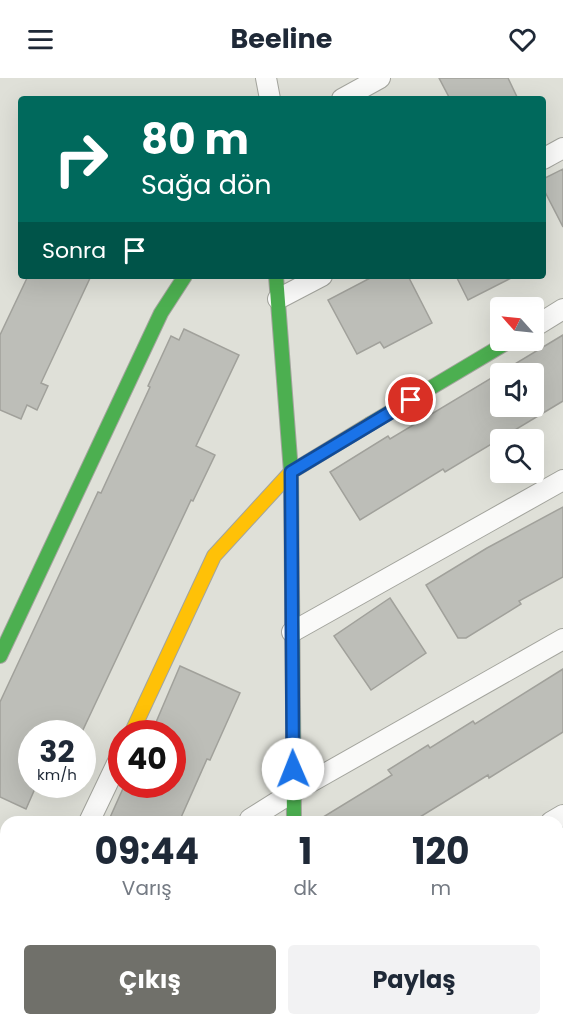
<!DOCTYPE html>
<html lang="tr">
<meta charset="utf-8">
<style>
:root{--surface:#fff;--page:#f2f2f3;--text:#1f2937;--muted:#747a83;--accent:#70706a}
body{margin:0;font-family:Poppins,sans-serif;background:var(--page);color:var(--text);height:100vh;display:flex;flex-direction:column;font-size:22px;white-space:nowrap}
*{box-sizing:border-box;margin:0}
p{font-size:20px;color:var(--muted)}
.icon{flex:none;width:33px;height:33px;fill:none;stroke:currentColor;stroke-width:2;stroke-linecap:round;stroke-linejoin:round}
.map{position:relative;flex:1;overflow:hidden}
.side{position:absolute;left:0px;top:738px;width:564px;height:210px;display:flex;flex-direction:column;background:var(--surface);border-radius:18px 18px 0 0;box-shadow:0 6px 24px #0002}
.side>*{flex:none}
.hud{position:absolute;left:18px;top:18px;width:528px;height:183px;border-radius:6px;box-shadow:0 6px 24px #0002;background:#00695c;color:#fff;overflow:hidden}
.needle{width:39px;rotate:297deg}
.buttons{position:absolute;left:490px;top:219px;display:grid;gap:12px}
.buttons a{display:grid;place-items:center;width:54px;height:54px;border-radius:6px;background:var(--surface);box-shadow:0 6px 24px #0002;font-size:30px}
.speed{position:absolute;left:18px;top:642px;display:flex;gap:12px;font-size:30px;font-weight:700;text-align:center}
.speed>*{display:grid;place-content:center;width:78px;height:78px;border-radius:50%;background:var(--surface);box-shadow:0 6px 24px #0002;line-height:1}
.speed small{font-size:15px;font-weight:400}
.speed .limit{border:9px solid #d22;background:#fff;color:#111}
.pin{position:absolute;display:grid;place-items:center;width:51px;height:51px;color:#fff;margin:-26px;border:3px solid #fff;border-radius:50%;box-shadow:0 2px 6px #0007}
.me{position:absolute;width:66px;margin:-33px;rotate:359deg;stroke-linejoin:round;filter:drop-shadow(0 0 4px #0008)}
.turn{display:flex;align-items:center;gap:21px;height:126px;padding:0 24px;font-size:27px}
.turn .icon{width:78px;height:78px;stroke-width:2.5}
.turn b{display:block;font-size:42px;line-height:51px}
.then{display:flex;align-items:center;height:57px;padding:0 24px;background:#0003;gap:12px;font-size:22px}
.eta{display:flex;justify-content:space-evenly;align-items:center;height:102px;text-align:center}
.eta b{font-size:36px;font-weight:700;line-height:42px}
.button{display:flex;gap:12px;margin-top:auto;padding:12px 24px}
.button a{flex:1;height:69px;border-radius:6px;background:var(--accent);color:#fff;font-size:24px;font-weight:700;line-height:69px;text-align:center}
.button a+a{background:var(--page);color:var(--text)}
header{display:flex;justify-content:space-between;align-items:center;height:78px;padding:0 24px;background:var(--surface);font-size:27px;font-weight:700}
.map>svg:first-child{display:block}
.building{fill:#bdbeb8;stroke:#a1a19b;stroke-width:1.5;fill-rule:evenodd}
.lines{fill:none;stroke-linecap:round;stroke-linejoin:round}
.street-casing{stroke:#a3a49d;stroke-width:22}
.fast-casing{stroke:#a3a49d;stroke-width:16}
.slow-casing{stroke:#a3a49d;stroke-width:16}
.street{stroke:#fafaf9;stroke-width:20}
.fast{stroke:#4caf50;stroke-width:14}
.slow{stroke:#ffc107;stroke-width:14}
.route-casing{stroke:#114b97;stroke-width:15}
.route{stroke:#1a73e8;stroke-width:10}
</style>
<header><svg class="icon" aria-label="menu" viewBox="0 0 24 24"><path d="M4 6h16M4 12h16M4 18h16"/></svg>Beeline<svg class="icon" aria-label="heart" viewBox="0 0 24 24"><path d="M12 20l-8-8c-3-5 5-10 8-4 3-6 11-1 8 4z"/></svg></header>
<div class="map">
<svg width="563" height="948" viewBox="0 0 563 948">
<rect width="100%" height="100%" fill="#dfe0d8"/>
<!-- building -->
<path class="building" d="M 439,0 L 508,0 L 518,21 L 450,21 Z
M 563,91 L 563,149 L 543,110 L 543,101 Z
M 28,198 L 91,198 L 41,305 L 48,308 L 37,332 L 27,327 L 21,341 L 0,332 L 0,257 Z
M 374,198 L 408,198 L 432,245 L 384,270 L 380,264 L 357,276 L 328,222 Z
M 456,198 L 515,198 L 468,222 Z
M 184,251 L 239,277 L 196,368 L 215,377 L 193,423 L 191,422 L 81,656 L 32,656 L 32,706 L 37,706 L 26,731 L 0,719 L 0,624 L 98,414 L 101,415 L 150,309 L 148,308 L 171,258 L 179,262 Z
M 563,257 L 563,323 L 445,394 L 443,391 L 360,442 L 330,394 L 388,358 L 390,361 ZM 501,296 L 534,296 L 534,328 L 501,328 Z
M 563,429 L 563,499 L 519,523 L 521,526 L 466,560 L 458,560 L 426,507 L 487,470 Z
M 390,520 L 426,575 L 371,612 L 334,558 Z
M 180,588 L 240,615 L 210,682 L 207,681 L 179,744 L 108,744 L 125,706 L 172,706 L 172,656 L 151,656 Z
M 563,591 L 563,654 L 489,700 L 488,697 L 412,744 L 315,744 L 392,697 L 388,692 L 428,667 L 430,670 L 473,643 L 475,646 Z"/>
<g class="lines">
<defs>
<path id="street" d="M 266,0 L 270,21
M 342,21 L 380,0
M 543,81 L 563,70
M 278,221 L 322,198
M 534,249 L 563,231
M 292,554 L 563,402
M 89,744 L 122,675
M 249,744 L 250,741 L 293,714 L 563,561
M 551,744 L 563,737
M 558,905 L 563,902
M 0,933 L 6,920
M 300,942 L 300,948
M 154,948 L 157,942
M 476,948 L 488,942"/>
<path id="fast" d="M 276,198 L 291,394 L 294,744
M 370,346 L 511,262
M 0,578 L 161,235 L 185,198"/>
<path id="slow" d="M 131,656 L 214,478 L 291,394 L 370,346"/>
</defs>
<!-- street casing -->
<use href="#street" class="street-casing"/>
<!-- fast casing -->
<use href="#fast" class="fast-casing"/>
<!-- slow casing -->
<use href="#slow" class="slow-casing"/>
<!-- street -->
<use href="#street" class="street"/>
<!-- fast -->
<use href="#fast" class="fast"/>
<!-- slow -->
<use href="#slow" class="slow"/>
</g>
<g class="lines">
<defs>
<path id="route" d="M 293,691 L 291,394 L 411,322"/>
</defs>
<!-- route casing -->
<use href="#route" class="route-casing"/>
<!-- route -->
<use href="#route" class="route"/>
</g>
</svg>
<div class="buttons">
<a><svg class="needle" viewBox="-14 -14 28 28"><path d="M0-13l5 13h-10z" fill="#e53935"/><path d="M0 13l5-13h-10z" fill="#747a83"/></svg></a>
<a><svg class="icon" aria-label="sound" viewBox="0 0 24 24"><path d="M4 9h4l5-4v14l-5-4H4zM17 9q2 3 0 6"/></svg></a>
<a><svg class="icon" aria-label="search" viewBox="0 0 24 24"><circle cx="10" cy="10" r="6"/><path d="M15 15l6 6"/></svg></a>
</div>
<div class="speed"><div>32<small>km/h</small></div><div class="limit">40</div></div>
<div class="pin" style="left:411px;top:322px;background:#d93025"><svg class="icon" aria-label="arrive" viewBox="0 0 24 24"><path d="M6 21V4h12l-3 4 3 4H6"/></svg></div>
<svg class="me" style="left:293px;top:691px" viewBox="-20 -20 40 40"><circle r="19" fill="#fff"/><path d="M0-13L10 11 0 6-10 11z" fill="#1a73e8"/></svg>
<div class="hud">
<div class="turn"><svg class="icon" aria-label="right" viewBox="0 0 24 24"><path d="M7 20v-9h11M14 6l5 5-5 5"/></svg><div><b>80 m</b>Sağa dön</div></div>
<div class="then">Sonra<svg class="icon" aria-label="arrive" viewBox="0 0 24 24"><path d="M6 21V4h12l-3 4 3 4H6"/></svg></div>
</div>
<section class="side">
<div class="eta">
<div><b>09:44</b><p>Varış</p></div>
<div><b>1</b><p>dk</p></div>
<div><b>120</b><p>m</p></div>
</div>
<div class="button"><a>Çıkış</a><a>Paylaş</a></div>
</section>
</div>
